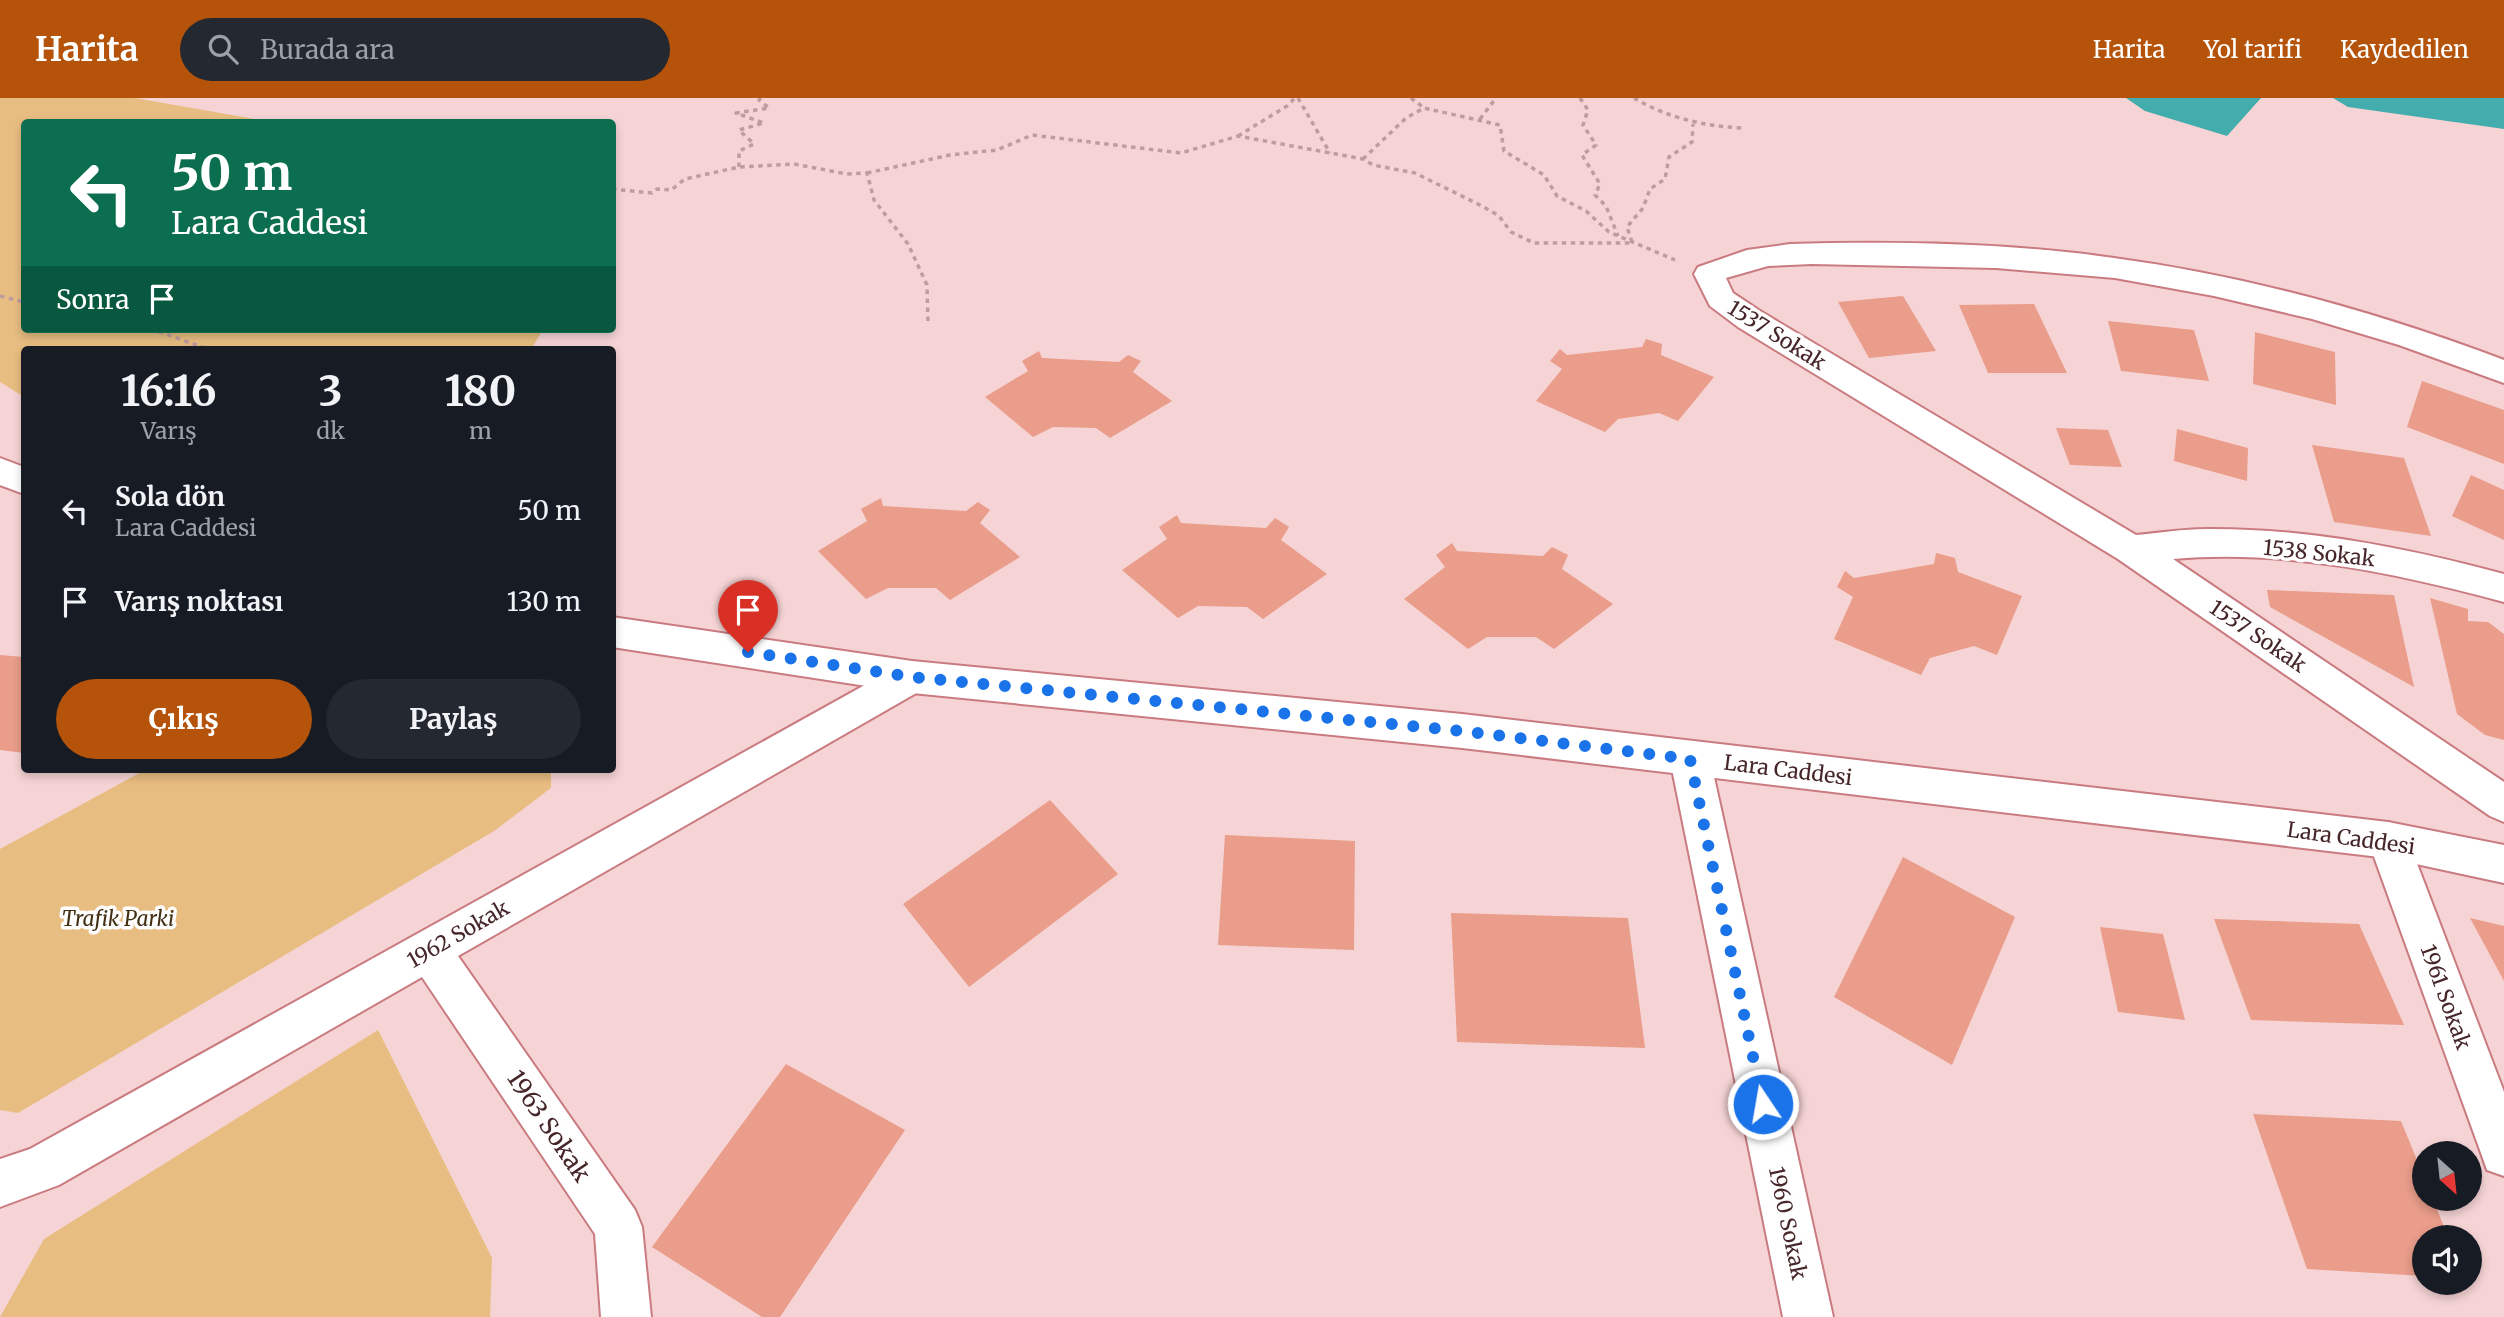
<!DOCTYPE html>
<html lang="tr">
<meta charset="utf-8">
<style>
:root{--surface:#171b24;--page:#242831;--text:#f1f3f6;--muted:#9ea1a6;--accent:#b45309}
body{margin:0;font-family:Merriweather,serif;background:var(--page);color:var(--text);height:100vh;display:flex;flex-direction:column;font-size:26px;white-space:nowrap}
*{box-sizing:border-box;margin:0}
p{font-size:23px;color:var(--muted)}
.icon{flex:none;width:38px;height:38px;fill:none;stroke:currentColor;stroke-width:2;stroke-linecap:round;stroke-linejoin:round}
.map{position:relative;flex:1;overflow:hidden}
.details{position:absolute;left:21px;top:248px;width:595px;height:427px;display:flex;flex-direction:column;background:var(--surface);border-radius:7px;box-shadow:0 4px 10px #0003}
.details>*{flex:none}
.guide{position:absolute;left:21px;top:21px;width:595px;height:214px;border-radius:7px;box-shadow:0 4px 10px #0003;background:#0b6e4f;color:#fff;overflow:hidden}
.needle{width:46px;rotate:153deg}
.fabs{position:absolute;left:2412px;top:1043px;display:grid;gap:14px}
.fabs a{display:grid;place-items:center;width:70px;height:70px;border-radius:50%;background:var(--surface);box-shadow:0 4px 10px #0003;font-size:35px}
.pin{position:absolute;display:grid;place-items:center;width:60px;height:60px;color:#fff;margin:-72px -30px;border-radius:50% 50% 50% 0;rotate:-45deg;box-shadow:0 0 7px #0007}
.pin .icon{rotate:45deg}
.me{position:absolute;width:77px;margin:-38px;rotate:348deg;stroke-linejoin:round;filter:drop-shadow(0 0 5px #0008)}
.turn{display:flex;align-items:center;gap:24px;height:147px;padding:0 35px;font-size:32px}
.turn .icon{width:91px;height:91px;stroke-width:2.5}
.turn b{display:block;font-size:49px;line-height:60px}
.then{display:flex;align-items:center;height:66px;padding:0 35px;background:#0003;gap:14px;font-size:26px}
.eta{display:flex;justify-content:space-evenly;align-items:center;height:119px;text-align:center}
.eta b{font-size:42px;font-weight:700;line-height:49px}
.cta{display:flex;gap:14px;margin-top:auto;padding:14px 35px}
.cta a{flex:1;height:80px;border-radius:42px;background:var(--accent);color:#fff;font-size:28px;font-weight:700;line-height:80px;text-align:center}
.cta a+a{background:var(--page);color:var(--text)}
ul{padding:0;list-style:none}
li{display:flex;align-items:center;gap:21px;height:91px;padding:0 35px}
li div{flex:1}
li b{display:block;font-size:26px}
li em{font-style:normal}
header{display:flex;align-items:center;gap:42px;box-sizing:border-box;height:98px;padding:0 35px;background:var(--accent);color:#fff}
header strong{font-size:33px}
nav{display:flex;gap:38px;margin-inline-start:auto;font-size:24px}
.search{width:490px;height:63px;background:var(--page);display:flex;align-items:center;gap:18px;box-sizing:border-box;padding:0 24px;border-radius:38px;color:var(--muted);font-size:26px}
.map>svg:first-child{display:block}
.green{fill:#e8bd81}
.water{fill:#43acac}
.building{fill:#e99d8a}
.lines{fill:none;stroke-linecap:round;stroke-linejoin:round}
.street-casing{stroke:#c97b80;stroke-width:4}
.secondary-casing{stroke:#c97b80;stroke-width:4}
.path{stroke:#bf9d9f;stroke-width:3.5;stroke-dasharray:4.5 4.5;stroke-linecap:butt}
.street{fill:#fff;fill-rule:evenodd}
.secondary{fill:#fff;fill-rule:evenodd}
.route{stroke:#1a73e8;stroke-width:12;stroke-dasharray:0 21.6}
.labels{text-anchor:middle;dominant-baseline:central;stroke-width:7;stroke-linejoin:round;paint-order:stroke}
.street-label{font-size:21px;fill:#462628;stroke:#fefefe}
.park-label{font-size:21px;font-style:italic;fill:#433014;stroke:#fefefe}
.near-street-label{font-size:24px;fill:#462628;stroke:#fefefe}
</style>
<header>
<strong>Harita</strong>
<div class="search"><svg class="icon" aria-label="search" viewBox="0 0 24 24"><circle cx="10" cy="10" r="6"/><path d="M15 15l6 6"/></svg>Burada ara</div>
<nav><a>Harita</a><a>Yol tarifi</a><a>Kaydedilen</a></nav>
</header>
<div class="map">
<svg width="2504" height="1219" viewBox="0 0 2504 1219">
<rect width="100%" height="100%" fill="#f6d4d5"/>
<!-- green -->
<path class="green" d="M 0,0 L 135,0 L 271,24 L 24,24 L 24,231 L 543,231 L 531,252 L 24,252 L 24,299 L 0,284 Z
M 145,672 L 551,672 L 551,690 L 494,733 L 18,1015 L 0,1012 L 0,751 Z
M 378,932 L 492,1160 L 490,1219 L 0,1219 L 44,1141 Z"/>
<!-- water -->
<path class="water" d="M 2126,0 L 2261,0 L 2227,38 L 2145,13 Z
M 2333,0 L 2504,0 L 2504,31 L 2348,9 Z"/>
<!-- building -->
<path class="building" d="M 1903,198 L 1936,253 L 1869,260 L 1838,204 Z
M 2034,206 L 2067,275 L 1988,275 L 1959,207 Z
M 2108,223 L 2194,232 L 2209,283 L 2121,273 Z
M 2255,234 L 2335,254 L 2336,307 L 2253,286 Z
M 1646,241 L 1662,246 L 1661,257 L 1714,279 L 1678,323 L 1659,315 L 1618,321 L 1605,334 L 1536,303 L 1562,271 L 1550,263 L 1560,251 L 1567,257 L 1642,249 Z
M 1039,253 L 1042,260 L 1119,264 L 1128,257 L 1141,263 L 1133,274 L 1172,303 L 1110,340 L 1096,330 L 1053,329 L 1033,339 L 985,299 L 1028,273 L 1022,263 Z
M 2422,283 L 2504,312 L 2504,366 L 2407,329 Z
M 2056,330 L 2108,332 L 2122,369 L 2070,367 Z
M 2177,331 L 2248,350 L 2247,383 L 2174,363 Z
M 2312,347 L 2404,360 L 2431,438 L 2334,424 Z
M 2471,377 L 2504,392 L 2504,442 L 2452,418 Z
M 881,400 L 883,408 L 966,413 L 978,404 L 990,412 L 980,425 L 1020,459 L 950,502 L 936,490 L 888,490 L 866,501 L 818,453 L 867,423 L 861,411 Z
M 1177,417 L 1181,425 L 1266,430 L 1275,420 L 1289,429 L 1281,442 L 1327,476 L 1263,521 L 1247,509 L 1198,508 L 1178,520 L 1122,472 L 1167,441 L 1159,429 Z
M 1452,445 L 1457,453 L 1543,458 L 1552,449 L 1568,457 L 1562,471 L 1613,506 L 1554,551 L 1536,539 L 1487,539 L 1468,551 L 1404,501 L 1445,469 L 1436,457 Z
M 1936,455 L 1955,460 L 1958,474 L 2022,498 L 1997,557 L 1974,548 L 1930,560 L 1921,577 L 1834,541 L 1853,499 L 1837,489 L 1845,473 L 1854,480 L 1934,466 Z
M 2267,492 L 2394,497 L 2414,589 L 2270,509 Z
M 2430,500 L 2468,511 L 2468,523 L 2488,524 L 2504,536 L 2504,642 L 2485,637 L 2457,616 Z
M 0,557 L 24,559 L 24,655 L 0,652 Z
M 1050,702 L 1118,776 L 969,889 L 903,806 Z
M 1225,737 L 1355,743 L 1354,852 L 1218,847 Z
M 1903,759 L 2015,819 L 1952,967 L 1834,899 Z
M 1451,815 L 1628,820 L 1645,950 L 1457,944 Z
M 2470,820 L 2504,828 L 2504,883 Z
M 2214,821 L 2359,826 L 2404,927 L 2251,922 Z
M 2100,829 L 2163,836 L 2185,922 L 2118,914 Z
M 786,966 L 905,1032 L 780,1219 L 762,1219 L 652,1149 Z
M 2253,1016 L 2401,1023 L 2424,1079 L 2424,1101 L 2433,1101 L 2448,1139 L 2424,1139 L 2424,1178 L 2307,1171 Z"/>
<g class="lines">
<defs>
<path id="street" d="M 1790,146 C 1895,143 2011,145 2114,160 C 2247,178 2378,214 2504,262 L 2504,285 L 2399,247 L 2312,221 L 2214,198 L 2115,180 L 1996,170 L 1812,166 L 1768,168 L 1726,180 L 1733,195 L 1760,213 L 2136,437 C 2159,435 2183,431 2206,431 C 2307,430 2407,450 2504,476 L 2504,504 C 2397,475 2284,451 2173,461 L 2504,684 L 2504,724 L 2490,718 L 2118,461 L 1738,229 L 1710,208 L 1694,176 L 1698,169 L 1747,152 Z
M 912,563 L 925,568 L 931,579 L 925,590 L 458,858 L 635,1112 L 642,1129 L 651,1219 L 601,1219 L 595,1136 L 422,879 L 59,1087 L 0,1109 L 0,1061 L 30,1051 L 899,568 Z
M 1690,644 L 1704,649 L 1710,661 L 1833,1219 L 1783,1219 L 1670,661 L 1676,649 Z
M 2388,724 L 2402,729 L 2408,742 L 2504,994 L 2504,1078 L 2487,1072 L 2481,1055 L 2368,742 L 2374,729 Z"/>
<path id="secondary" d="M 0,360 L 24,369 L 24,396 L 0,387 Z
M 612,519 L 912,563 L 1462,616 L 2388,724 L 2504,747 L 2504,785 L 2388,760 L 1462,650 L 912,595 L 612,549 Z"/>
</defs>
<!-- street casing -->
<use href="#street" class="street-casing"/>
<!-- secondary casing -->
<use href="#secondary" class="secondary-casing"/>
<!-- path -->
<path class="path" d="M 1298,0 L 1330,55
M 1411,0 L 1424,10
M 1580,0 L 1588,12 L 1583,27 L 1596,47 L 1582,57 L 1600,86 L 1595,97 L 1606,108 L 1618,138
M 1634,0 C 1668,20 1703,28 1742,30
M 1480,21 L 1496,0
M 1238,38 L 1287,8 L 1295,0
M 1363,61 L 1406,20 L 1424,10 L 1500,27 L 1504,53 L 1544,77 L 1557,98 L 1586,113 L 1609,134 L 1675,162
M 739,69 L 739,53 L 754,46 L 739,32 L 764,25 L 736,15 L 769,10 L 759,2 L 761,0
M 867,75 L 950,57 L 997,52 L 1032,37 L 1181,55 L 1238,38 L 1363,61 L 1373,67 L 1415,75 L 1482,108 L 1499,118 L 1511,134 L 1534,145 L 1632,145
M 612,91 L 652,95 L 657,91 L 671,92 L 685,81 L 739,69 L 794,66 L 847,76 L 867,75 L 874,102 L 908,146 L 927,187 L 928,224
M 1632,144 L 1627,129 L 1643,110 L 1650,91 L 1665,81 L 1669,59 L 1692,44 L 1693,26
M 0,198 L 24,204
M 132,231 L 154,232 L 211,252
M 183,252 L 188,244"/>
<!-- street -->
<use href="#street" class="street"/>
<!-- secondary -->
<use href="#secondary" class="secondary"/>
</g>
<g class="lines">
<!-- route -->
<path class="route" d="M 748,554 L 912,579 L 1462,633 L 1690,661 L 1763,1006"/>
</g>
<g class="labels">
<!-- street labels -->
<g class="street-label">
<text transform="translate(1777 237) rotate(32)">1537 Sokak</text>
<text transform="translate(2319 455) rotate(6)">1538 Sokak</text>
<text transform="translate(2258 538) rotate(34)">1537 Sokak</text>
<text transform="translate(1788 672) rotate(7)">Lara Caddesi</text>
<text transform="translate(2351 740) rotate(8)">Lara Caddesi</text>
<text transform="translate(458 836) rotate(-30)">1962 Sokak</text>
<text transform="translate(2446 899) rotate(70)">1961 Sokak</text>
<text transform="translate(1788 1125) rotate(78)">1960 Sokak</text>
</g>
<!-- park labels -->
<g class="park-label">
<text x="118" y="820">Trafik Parki</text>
</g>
<!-- near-street labels -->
<g class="near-street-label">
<text transform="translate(549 1028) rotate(56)">1963 Sokak</text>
</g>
</g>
</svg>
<div class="fabs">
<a><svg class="needle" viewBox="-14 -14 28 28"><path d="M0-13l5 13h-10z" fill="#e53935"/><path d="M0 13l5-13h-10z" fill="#9ea1a6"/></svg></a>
<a><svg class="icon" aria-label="sound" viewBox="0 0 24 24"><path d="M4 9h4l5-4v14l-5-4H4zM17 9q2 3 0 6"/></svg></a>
</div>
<div class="pin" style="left:748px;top:554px;background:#d93025"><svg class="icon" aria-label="arrive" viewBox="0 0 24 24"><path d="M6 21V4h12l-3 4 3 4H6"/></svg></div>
<svg class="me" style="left:1763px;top:1006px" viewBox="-20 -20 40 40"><circle r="17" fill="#1a73e8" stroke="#fff" stroke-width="3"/><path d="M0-11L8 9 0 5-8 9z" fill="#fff"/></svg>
<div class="guide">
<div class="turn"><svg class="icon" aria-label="left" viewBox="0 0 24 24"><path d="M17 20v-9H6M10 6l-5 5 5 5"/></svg><div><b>50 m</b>Lara Caddesi</div></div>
<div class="then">Sonra<svg class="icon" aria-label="arrive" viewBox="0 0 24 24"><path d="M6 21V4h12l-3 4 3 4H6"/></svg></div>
</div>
<section class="details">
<div class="eta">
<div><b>16:16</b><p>Varış</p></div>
<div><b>3</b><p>dk</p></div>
<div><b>180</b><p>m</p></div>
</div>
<ul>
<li><svg class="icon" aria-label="left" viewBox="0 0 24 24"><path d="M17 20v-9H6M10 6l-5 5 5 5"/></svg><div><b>Sola dön</b><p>Lara Caddesi</p></div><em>50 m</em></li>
<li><svg class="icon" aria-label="arrive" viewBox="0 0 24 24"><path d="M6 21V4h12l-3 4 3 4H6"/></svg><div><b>Varış noktası</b></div><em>130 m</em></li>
</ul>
<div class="cta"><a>Çıkış</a><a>Paylaş</a></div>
</section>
</div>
